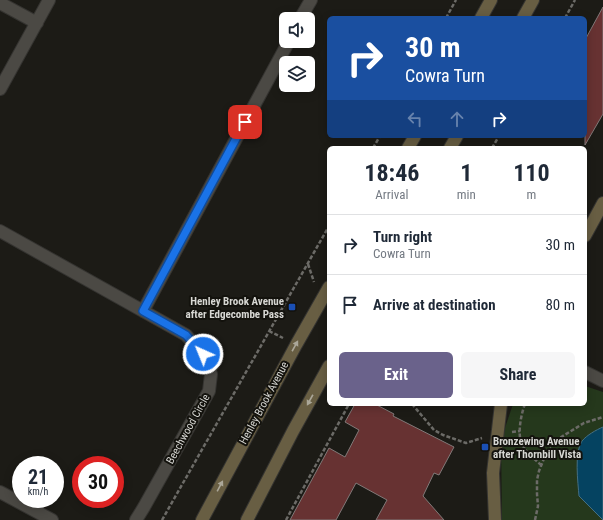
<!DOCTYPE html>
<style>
:root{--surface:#fff;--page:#f6f6f7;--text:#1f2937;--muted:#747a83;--line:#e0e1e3;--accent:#6a628b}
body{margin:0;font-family:"Roboto Condensed",sans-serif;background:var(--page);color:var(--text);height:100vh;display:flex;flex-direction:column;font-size:15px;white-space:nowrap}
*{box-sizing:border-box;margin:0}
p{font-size:13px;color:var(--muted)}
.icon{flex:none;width:22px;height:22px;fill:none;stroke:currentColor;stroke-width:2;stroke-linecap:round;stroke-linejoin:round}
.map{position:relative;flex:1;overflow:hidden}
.details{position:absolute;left:327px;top:146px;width:260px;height:260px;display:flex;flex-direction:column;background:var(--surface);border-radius:6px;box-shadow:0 2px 10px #0003}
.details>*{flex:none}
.banner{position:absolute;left:327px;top:16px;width:260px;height:122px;border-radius:6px;box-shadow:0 2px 10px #0003;background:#1a4fa0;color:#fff;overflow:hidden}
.controls{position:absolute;left:279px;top:12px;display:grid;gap:8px}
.controls a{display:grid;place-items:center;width:36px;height:36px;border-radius:6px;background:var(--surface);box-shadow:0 2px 10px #0003;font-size:20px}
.speed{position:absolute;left:12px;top:456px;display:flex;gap:8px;font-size:20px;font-weight:700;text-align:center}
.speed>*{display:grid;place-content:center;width:52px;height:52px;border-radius:50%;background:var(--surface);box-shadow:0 2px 10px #0003;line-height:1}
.speed small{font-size:10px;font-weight:400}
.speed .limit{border:6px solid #d22;background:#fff;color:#111}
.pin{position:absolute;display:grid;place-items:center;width:34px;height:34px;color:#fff;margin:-17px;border-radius:8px;box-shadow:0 2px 6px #0006}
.me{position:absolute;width:44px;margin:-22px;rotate:316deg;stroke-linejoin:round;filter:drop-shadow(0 0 3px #0008)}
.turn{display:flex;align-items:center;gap:14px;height:84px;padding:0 12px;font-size:18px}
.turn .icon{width:52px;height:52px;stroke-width:2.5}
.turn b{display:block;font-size:28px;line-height:34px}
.lanes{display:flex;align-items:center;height:38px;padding:0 12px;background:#0003;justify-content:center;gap:20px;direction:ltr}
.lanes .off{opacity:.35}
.eta{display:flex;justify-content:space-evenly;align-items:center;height:68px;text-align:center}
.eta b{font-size:24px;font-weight:700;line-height:28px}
.cta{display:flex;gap:8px;margin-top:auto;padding:8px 12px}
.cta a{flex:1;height:46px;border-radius:6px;background:var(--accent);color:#fff;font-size:16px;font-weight:700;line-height:46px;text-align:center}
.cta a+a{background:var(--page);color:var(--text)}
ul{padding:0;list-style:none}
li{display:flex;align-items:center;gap:12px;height:60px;padding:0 12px;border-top:1px solid var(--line)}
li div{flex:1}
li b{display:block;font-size:15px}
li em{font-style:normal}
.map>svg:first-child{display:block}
.green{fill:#25381c}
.water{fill:#054361;stroke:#446f83}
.building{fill:#673232;stroke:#817978}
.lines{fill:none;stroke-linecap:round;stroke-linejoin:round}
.street-casing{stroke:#353431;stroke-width:14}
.secondary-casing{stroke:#353431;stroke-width:14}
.path{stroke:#6c6b67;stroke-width:2.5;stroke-dasharray:4 2;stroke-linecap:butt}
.street{stroke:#4b4944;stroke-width:12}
.secondary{stroke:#685e43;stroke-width:12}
.oneway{fill:#aba799}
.route-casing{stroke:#114b97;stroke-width:10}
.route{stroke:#1a73e8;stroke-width:7}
.transit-dot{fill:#1a4fb4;stroke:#13120d;stroke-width:1.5}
.labels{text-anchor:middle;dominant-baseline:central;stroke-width:4;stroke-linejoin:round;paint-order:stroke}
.poi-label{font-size:11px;font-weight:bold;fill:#d7d7d3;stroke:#13120d;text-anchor:end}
.street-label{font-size:11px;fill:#d7d7d3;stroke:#13120d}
</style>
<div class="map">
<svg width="603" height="520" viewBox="0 0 603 520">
<rect width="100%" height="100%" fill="#1c1b16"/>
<!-- green -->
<path class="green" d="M 585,386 L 603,392 L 603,520 L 502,520 L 501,440 L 513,404 L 585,404 Z"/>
<!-- water -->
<path class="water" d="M 603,427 L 603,520 L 579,496 C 578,483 574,452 582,441 C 587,435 596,430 603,427 Z"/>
<!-- building -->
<path class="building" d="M 603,7 L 603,114 L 585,145 L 585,40 Z
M 355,404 L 375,404 L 394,414 L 393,416 L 454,447 L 439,475 L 434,473 L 423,496 L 444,520 L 376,520 L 387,500 L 356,483 L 336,520 L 290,520 L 329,448 L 345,457 L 359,430 L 345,422 Z"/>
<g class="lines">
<defs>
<path id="street" d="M 0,3 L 37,23
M 300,19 L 311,0
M 0,89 L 49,0
M 0,231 L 186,335 L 203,354 L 211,374 L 209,391 L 144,507 L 136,520
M 143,311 L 289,41
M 585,372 L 603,381
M 0,492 L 52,520"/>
<path id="secondary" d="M 481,18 L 491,0
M 523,18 L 533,0
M 408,148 L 415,136
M 450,148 L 457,136
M 585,236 L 603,203
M 202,520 L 296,345 L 329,287
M 247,520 L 293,431 L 329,366
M 495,520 L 493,473 L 501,404"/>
</defs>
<!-- street casing -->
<use href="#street" class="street-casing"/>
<!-- secondary casing -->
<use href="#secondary" class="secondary-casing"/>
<!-- path -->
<path class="path" d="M 446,18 L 456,0
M 565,18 L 575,0
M 373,148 L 380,136
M 492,148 L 499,136
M 308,264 L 314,282
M 269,331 L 283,338
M 412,404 L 434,430 L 443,435 L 466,443 L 482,438
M 525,404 C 521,414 517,435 522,444 C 526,453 534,458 541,465
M 512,432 L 520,431
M 162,520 L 329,226
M 286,520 L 349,404
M 535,520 L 538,506 L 537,494 L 537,480 L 539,471 L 545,456 L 558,439 L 584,423 L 603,417"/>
<!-- street -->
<use href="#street" class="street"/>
<!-- secondary -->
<use href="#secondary" class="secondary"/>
</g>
<!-- one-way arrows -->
<defs><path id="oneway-solid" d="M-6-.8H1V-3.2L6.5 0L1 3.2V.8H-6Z"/></defs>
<g class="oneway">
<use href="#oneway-solid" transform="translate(295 346) rotate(-61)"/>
<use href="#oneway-solid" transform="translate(310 400) rotate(119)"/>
<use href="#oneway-solid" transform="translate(220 486) rotate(-62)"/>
</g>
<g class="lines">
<defs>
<path id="route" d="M 203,354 L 186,335 L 143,311 L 245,122"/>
</defs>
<!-- route casing -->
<use href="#route" class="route-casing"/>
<!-- route -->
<use href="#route" class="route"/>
</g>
<!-- markers -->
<g class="transit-dot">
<rect x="288" y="303" width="8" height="8" rx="2"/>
<rect x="481" y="443" width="8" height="8" rx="2"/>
</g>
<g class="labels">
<!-- poi labels -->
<g class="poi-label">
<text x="284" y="301">Henley Brook Avenue<tspan x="284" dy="13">after Edgecombe Pass</tspan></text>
<text x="493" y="441" text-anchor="start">Bronzewing Avenue<tspan x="493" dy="13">after Thornbill Vista</tspan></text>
</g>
<!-- street labels -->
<g class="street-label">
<text transform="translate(264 403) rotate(-62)">Henley Brook Avenue</text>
<text transform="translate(188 429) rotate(-61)">Beechwood Circle</text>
</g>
</g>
</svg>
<div class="controls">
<a><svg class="icon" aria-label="sound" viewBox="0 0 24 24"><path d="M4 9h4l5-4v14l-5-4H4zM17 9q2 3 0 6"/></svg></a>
<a><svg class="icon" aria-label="layers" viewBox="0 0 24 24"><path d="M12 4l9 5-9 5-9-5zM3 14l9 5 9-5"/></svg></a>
</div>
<div class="speed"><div>21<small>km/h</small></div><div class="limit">30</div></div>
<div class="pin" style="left:245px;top:122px;background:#d93025"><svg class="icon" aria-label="arrive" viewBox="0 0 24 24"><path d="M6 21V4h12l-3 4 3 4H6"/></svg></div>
<svg class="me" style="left:203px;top:354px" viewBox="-20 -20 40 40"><circle r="17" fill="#1a73e8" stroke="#fff" stroke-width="3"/><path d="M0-11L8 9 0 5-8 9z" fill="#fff"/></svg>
<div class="banner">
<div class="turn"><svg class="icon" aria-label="right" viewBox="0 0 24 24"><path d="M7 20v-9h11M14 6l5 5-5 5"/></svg><div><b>30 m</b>Cowra Turn</div></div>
<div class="lanes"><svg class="icon off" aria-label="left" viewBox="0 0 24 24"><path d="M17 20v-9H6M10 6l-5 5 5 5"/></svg><svg class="icon off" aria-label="ahead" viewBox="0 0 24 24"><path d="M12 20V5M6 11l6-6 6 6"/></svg><svg class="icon" aria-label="right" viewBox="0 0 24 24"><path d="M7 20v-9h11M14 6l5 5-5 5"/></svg></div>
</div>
<section class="details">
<div class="eta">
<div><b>18:46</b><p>Arrival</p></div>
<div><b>1</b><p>min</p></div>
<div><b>110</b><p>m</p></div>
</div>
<ul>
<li><svg class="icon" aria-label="right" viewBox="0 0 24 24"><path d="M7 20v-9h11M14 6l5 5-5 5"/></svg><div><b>Turn right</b><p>Cowra Turn</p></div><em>30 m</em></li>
<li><svg class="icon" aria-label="arrive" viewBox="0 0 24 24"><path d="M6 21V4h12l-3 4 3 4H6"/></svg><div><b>Arrive at destination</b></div><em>80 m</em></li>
</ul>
<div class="cta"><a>Exit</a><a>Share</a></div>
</section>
</div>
